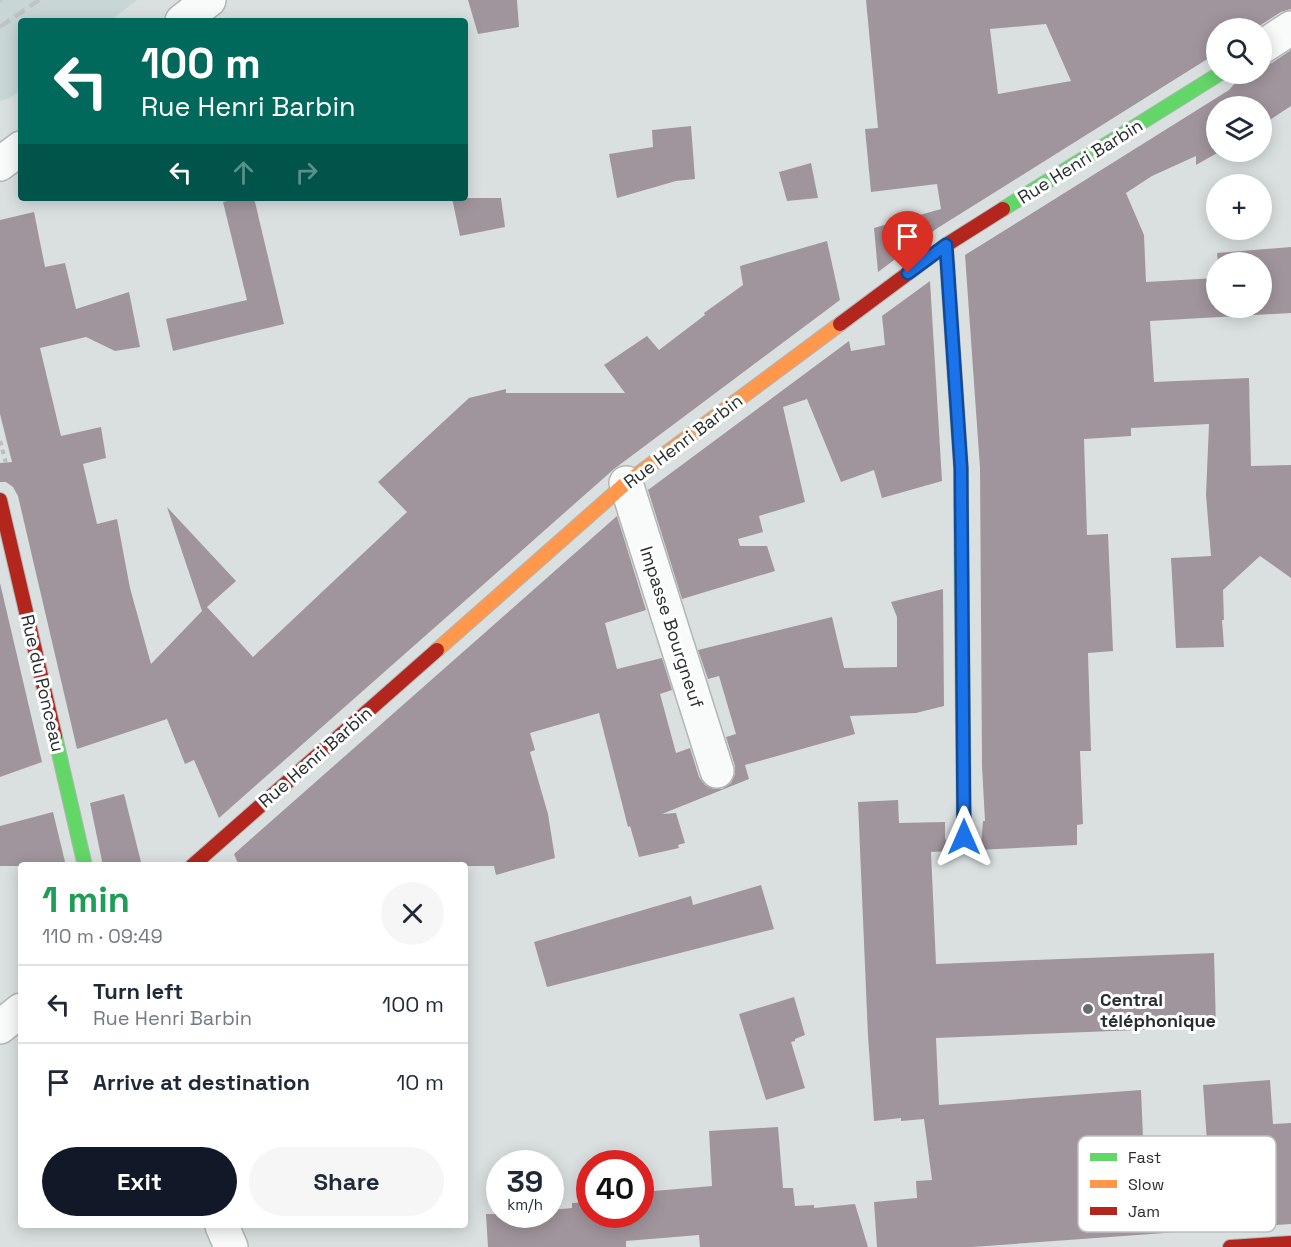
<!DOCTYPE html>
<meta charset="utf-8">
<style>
:root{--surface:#fff;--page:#f6f6f7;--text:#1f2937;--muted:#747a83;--line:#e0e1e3;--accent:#111827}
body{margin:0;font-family:"Space Grotesk",sans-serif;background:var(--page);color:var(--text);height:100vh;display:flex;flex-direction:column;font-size:22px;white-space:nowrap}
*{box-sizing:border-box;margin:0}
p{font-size:20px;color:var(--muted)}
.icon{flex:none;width:33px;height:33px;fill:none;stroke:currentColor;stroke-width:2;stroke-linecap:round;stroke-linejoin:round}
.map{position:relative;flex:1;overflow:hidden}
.side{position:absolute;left:18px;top:862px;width:450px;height:366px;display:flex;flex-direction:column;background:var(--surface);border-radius:6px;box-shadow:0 3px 15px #0003}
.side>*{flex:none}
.banner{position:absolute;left:18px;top:18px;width:450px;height:183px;border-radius:6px;box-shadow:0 3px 15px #0003;background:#00695c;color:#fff;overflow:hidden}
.buttons{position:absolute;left:1206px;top:18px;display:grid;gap:12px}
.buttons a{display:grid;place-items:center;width:66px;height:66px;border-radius:50%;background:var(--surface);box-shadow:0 3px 15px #0003;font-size:30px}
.speed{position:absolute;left:486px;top:1150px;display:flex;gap:12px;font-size:30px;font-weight:700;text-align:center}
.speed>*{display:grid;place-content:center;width:78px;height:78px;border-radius:50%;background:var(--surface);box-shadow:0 3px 15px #0003;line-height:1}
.speed small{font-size:15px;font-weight:400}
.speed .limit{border:9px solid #d22;background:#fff;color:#111}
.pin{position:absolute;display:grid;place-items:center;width:51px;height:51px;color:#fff;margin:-62px -26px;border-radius:50% 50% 50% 0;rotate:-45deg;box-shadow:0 0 6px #0007}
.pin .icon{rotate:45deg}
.me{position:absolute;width:66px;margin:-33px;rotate:0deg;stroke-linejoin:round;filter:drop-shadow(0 0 4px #0008)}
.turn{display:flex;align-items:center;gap:21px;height:126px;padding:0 24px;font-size:27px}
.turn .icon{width:78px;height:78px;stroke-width:2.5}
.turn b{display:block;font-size:42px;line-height:51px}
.lanes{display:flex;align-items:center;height:57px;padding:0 24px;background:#0003;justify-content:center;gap:30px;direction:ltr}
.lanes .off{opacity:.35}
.round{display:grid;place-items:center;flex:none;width:63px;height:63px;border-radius:32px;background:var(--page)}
.head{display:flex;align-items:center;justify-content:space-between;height:102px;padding:0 24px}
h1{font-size:36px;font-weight:700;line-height:45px;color:#1e9e55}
.cta{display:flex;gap:12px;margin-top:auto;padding:12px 24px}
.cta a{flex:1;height:69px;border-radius:36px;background:var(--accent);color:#fff;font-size:24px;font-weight:700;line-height:69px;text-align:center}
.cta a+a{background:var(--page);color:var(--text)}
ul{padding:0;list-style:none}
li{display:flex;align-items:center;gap:18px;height:78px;padding:0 24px;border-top:2px solid var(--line)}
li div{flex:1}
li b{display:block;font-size:22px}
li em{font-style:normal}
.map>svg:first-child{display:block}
.built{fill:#c8d6d6}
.building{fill:#a1959d;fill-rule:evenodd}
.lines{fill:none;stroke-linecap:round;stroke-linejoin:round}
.street-casing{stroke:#b1b6b6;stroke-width:36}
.fast-casing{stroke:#b1b6b6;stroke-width:16}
.slow-casing{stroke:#b1b6b6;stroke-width:16}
.jam-casing{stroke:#b1b6b6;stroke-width:16}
.path{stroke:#babdbd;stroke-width:4;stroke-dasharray:4.5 4.5;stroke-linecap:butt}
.street{stroke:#f9fafa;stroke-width:33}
.fast{stroke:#63d668;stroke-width:14}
.slow{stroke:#ff974d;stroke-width:14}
.jam{stroke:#b3261e;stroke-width:14}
.rail{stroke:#c2c4c4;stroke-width:4.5;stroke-dasharray:12 6;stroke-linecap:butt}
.route-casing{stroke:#114b97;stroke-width:15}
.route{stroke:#1a73e8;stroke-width:10}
.poi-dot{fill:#666c6c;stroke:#fff;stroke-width:2}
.labels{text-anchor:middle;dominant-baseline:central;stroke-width:6;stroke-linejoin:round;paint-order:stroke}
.street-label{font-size:18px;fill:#282d2d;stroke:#fff}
.poi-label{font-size:18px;font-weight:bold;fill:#282d2d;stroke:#fff;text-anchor:start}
.key{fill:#fff;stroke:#bec0c0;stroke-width:1.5}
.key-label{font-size:16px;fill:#282d2d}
</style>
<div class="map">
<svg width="1291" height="1247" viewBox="0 0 1291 1247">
<rect width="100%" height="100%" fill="#dae0e0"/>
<!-- built -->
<path class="built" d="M 0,0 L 137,0 L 110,21 L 21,21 L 21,90 L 10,98 L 0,101 Z"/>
<!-- building -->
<path class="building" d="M 468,0 L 517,0 L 519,27 L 478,34 Z
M 866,0 L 1291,0 L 1291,9 L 1281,12 L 1256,28 L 1216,28 L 1216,56 L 1209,58 L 936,229 L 878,272 L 874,228 L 941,209 L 937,184 L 871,192 L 865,129 L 878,128 ZM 1046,24 L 1071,81 L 998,94 L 990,29 Z
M 1291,50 L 1291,106 L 1262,125 L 1262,106 L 1216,106 L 1216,152 L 1219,152 L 1196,165 L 1196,156 L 1152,176 L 1126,193 L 1144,235 L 1146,282 L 1216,278 L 1216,308 L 1262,308 L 1262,262 L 1218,262 L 1217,253 L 1291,247 L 1291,313 L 1150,321 L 1154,382 L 1249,378 L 1251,466 L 1291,465 L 1291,578 L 1260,556 L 1223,590 L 1224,620 L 1222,620 L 1224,647 L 1176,648 L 1171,558 L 1211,556 L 1206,495 L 1209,424 L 1131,428 L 1131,436 L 1084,439 L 1087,535 L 1108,534 L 1113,651 L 1088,653 L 1091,751 L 1080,751 L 1083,824 L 1077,825 L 1077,845 L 977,850 L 981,846 L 983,821 L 985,821 L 982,766 L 980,468 L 965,255 L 1229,90 L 1236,82 L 1238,74 L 1262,74 L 1262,65 L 1272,63 Z
M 691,126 L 695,179 L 676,181 L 617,198 L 609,154 L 653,147 L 652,130 Z
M 811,163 L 818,198 L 787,201 L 779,172 Z
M 240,198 L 254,198 L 284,324 L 173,351 L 166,319 L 247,300 L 223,202 Z
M 452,198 L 501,198 L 505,227 L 460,236 Z
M 34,212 L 45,267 L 65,263 L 76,309 L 129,292 L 140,347 L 115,351 L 86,337 L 40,348 L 61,436 L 101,427 L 106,458 L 83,464 L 97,524 L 117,519 L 130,588 L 151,664 L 202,611 L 167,507 L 236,581 L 207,607 L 253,657 L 407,512 L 378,482 L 469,398 L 506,389 L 506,393 L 625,393 L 604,365 L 647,336 L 659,350 L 705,315 L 704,313 L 743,285 L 740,266 L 827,241 L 840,300 L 614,469 L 219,818 L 194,760 L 185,764 L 167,719 L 77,749 L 18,496 L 13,487 L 6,482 L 0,482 L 0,463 L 12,462 L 0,414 L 0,220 Z
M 930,281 L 942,481 L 882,498 L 874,470 L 841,482 L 807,399 L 783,407 L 805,502 L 759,516 L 763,532 L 738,539 L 740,546 L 767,546 L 775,571 L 682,599 L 648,490 L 849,341 L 851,351 L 885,345 L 882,316 Z
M 617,516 L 646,610 L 605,623 L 617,669 L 662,658 L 672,690 L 660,694 L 676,753 L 690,748 L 699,777 L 705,785 L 714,789 L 722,789 L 731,783 L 735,774 L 735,766 L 726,737 L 736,734 L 719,676 L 708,679 L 698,650 L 832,617 L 844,668 L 897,667 L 897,617 L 891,602 L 943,589 L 944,706 L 916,713 L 850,716 L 855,734 L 745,765 L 749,779 L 662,814 L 676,813 L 685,843 L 678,845 L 679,848 L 639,857 L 630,826 L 628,827 L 599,713 L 530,733 L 535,750 L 530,752 L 548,814 L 555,858 L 496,875 L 494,866 L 239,866 L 234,854 Z
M 0,583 L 42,762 L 0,777 Z
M 124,794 L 142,866 L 103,866 L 90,803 Z
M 898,800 L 899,823 L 945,822 L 945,838 L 948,846 L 952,851 L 931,852 L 936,964 L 1214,953 L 1216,1027 L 936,1038 L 939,1105 L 1141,1090 L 1144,1160 L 1208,1156 L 1203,1085 L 1270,1080 L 1273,1124 L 1291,1123 L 1291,1224 L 972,1247 L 877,1247 L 874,1202 L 917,1198 L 916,1181 L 932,1180 L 924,1119 L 901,1121 L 901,1118 L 874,1121 L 868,1036 L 858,802 Z
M 53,812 L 66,866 L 0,866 L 0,826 Z
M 761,885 L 774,929 L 547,987 L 534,942 L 691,896 L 693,905 Z
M 794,997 L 805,1035 L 795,1039 L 795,1041 L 791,1042 L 805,1088 L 766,1100 L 739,1014 Z
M 778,1127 L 783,1188 L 793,1188 L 795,1206 L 814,1205 L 814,1208 L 855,1204 L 868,1247 L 700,1247 L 699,1235 L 626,1241 L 626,1247 L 488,1247 L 486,1214 L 550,1215 L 550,1210 L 572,1208 L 572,1203 L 590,1202 L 590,1215 L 640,1215 L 642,1192 L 712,1186 L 709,1131 Z"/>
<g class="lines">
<defs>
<path id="street" d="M 182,21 L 209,0
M 1262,47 L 1291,28
M 0,164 L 21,148
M 626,483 L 717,771
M 0,1027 L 21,1010
M 222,1226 L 231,1247"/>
<path id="fast" d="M 1003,209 L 1219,74
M 961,507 L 964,837
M 55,736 L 85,866"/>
<path id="slow" d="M 437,650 L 626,483 L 840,324"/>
<path id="jam" d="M 946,245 L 961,468 L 961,507
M 840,324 L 946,245 L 1003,209
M 0,500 L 55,736
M 192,866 L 437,650
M 1230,1247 L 1291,1243"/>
</defs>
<!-- street casing -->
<use href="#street" class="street-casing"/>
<!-- fast casing -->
<use href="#fast" class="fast-casing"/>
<!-- slow casing -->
<use href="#slow" class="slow-casing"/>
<!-- jam casing -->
<use href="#jam" class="jam-casing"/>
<!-- path -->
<path class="path" d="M 0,441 L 6,463"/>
<!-- street -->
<use href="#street" class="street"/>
<!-- fast -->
<use href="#fast" class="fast"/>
<!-- slow -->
<use href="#slow" class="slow"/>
<!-- jam -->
<use href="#jam" class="jam"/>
<!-- rail -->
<path class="rail" d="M 0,1 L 1,0
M 0,27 L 39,0"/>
</g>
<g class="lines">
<defs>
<path id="route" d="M 908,273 L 946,245 L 961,468 L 964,837"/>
</defs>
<!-- route casing -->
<use href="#route" class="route-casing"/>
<!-- route -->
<use href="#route" class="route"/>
</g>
<!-- markers -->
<circle class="poi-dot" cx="1088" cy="1009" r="6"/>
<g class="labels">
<!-- street labels -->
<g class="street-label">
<text transform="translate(1080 161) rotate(-32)">Rue Henri Barbin</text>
<text transform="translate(683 441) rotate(-37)">Rue Henri Barbin</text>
<text transform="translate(672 627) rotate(72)">Impasse Bourgneuf</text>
<text transform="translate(43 683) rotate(77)">Rue du Ponceau</text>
<text transform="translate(315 757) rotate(-41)">Rue Henri Barbin</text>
</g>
<!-- poi labels -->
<g class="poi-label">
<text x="1100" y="999">Central<tspan x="1100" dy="21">téléphonique</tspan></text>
</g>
</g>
<!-- legend -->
<rect x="1078" y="1136" width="198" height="96" rx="9" class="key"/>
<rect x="1090" y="1153" width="27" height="8" fill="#63d668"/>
<rect x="1090" y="1180" width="27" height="8" fill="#ff974d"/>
<rect x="1090" y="1207" width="27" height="8" fill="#b3261e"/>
<g class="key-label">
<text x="1128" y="1163">Fast</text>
<text x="1128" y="1190">Slow</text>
<text x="1128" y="1217">Jam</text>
</g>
</svg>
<div class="buttons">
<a><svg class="icon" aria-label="search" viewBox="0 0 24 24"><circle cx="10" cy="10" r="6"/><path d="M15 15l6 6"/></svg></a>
<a><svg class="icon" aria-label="layers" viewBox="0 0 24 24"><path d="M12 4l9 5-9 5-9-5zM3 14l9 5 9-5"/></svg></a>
<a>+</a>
<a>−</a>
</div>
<div class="speed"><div>39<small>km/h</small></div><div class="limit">40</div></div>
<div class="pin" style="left:908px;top:273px;background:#d93025"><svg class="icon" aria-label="arrive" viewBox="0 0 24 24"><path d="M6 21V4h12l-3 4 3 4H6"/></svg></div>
<svg class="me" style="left:964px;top:837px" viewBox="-20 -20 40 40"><path d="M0-17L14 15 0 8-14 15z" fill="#1a73e8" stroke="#fff" stroke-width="4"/></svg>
<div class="banner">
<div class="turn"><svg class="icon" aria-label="left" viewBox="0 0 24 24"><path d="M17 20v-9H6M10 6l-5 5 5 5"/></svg><div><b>100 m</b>Rue Henri Barbin</div></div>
<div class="lanes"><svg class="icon" aria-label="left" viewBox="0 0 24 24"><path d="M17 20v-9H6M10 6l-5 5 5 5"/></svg><svg class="icon off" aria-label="ahead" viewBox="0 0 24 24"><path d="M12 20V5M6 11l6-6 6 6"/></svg><svg class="icon off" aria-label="right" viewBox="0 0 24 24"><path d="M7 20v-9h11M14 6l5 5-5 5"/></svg></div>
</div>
<section class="side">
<div class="head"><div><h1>1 min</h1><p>110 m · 09:49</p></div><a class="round"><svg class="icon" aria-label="close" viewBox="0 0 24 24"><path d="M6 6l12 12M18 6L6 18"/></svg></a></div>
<ul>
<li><svg class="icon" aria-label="left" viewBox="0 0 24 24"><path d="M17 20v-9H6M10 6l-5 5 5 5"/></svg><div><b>Turn left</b><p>Rue Henri Barbin</p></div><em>100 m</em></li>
<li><svg class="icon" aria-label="arrive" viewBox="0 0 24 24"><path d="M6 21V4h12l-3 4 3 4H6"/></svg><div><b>Arrive at destination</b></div><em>10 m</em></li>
</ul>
<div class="cta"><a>Exit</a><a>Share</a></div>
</section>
</div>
